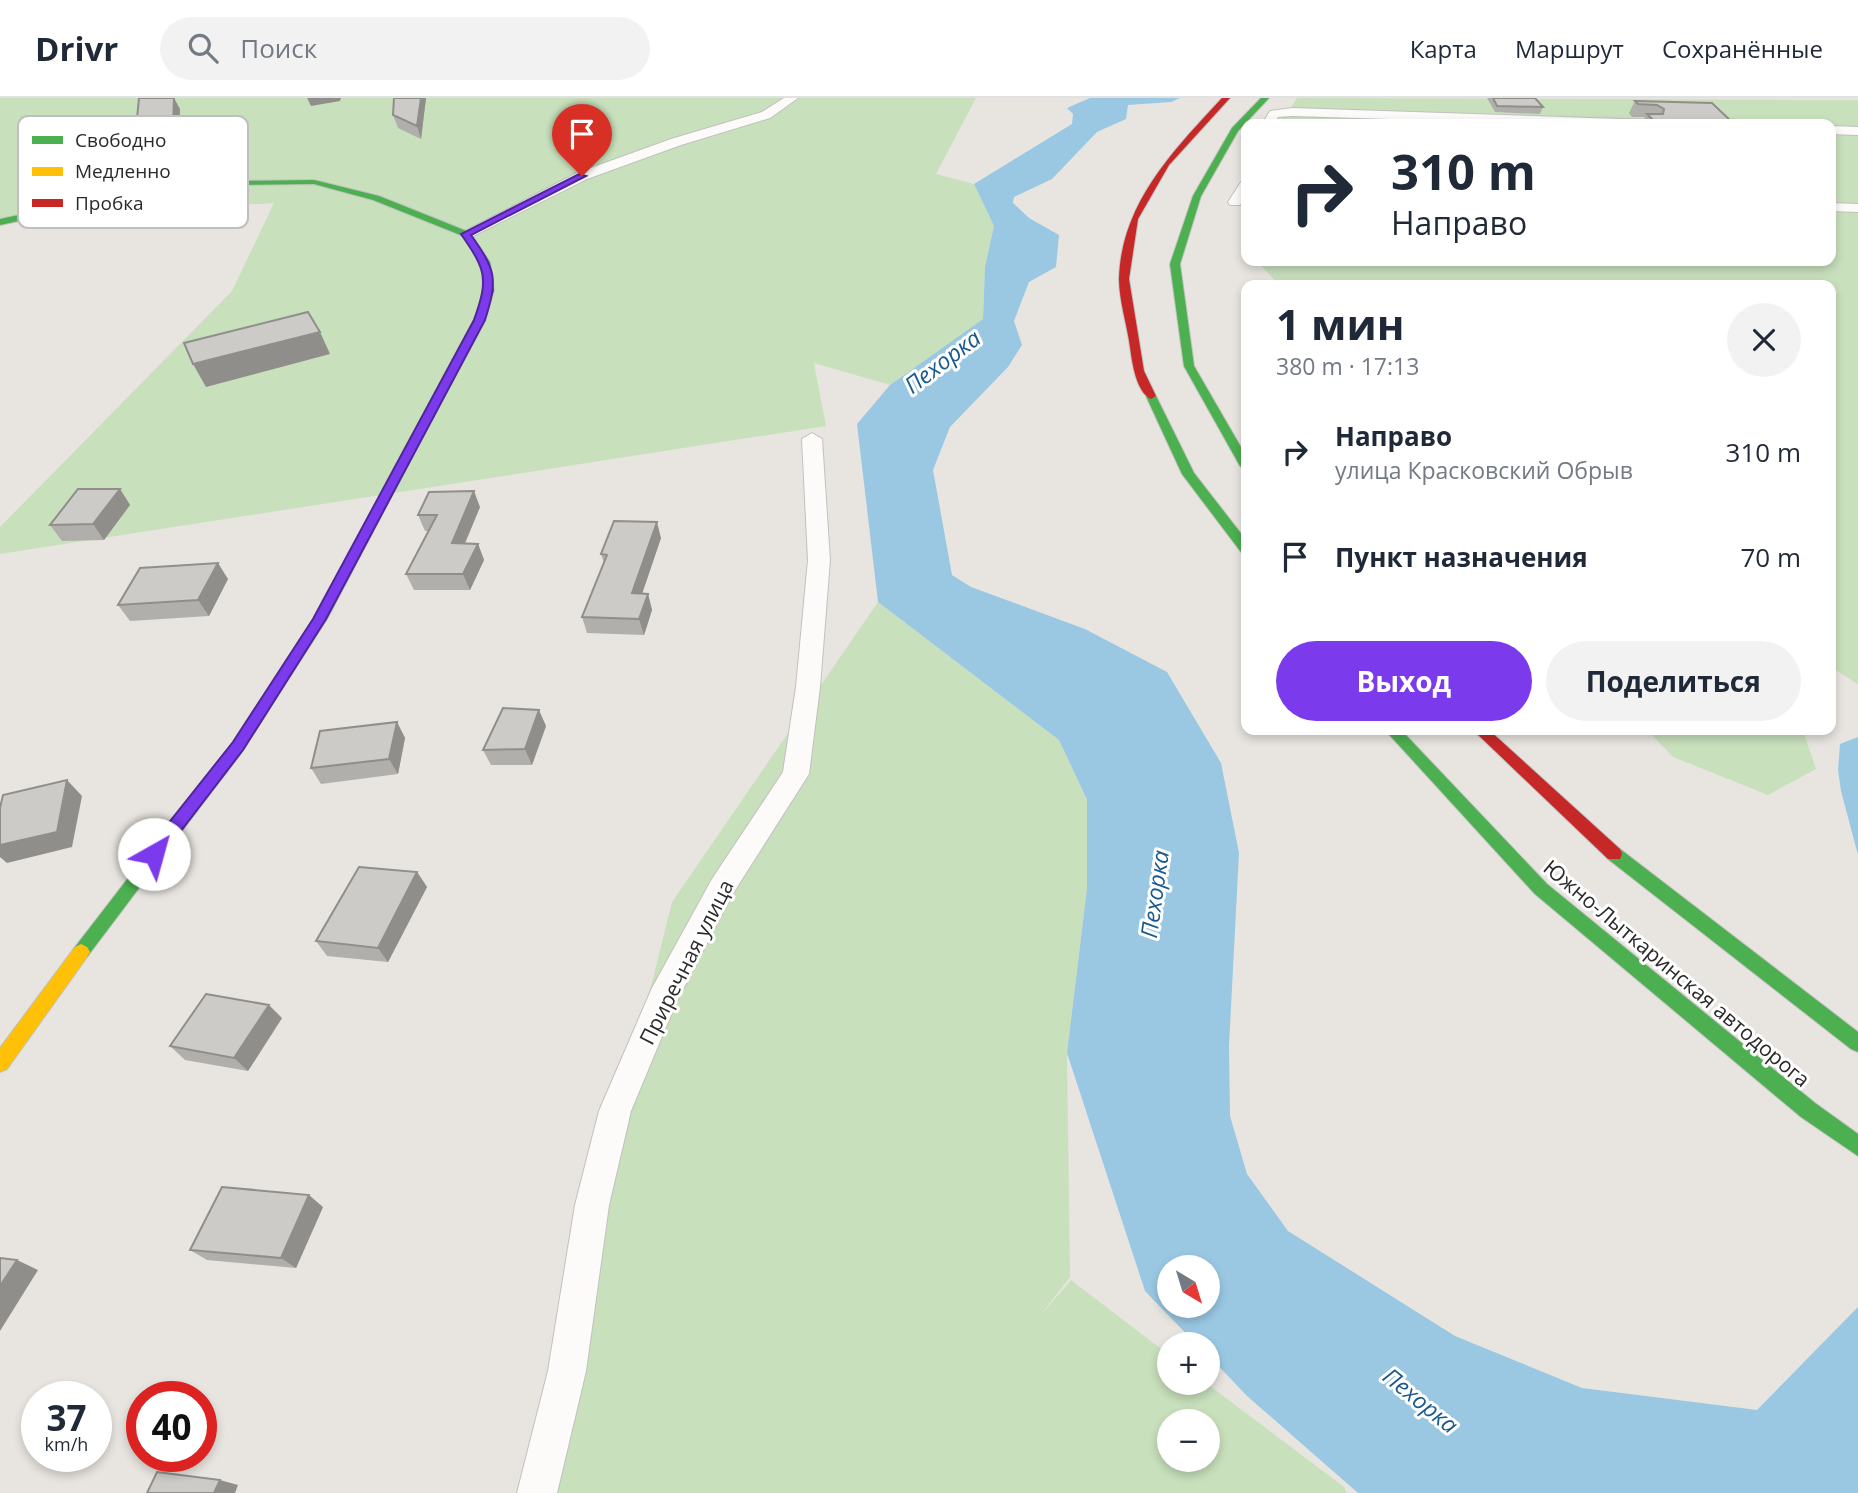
<!DOCTYPE html>
<html lang="ru">
<meta charset="utf-8">
<style>
:root{--surface:#fff;--page:#f2f2f3;--text:#1f2937;--muted:#747a83;--line:#e0e1e3;--accent:#7c3aed}
body{margin:0;font-family:"Open Sans",sans-serif;background:var(--page);color:var(--text);height:100vh;display:flex;flex-direction:column;font-size:26px;white-space:nowrap}
*{box-sizing:border-box;margin:0}
p{font-size:23px;color:var(--muted)}
.icon{flex:none;width:38px;height:38px;fill:none;stroke:currentColor;stroke-width:2;stroke-linecap:round;stroke-linejoin:round}
.map{position:relative;flex:1;overflow:hidden}
.sheet{position:absolute;left:1241px;top:182px;width:595px;height:455px;display:flex;flex-direction:column;background:var(--surface);border-radius:14px;box-shadow:0 4px 10px #0003}
.sheet>*{flex:none}
.banner{position:absolute;left:1241px;top:21px;width:595px;height:147px;border-radius:14px;box-shadow:0 4px 10px #0003;background:#fff;color:var(--text);overflow:hidden}
.needle{width:46px;rotate:142deg}
.tools{position:absolute;left:1157px;top:1157px;display:grid;gap:14px}
.tools a{display:grid;place-items:center;width:63px;height:63px;border-radius:50%;background:var(--surface);box-shadow:0 4px 10px #0003;font-size:35px}
.speed{position:absolute;left:21px;top:1283px;display:flex;gap:14px;font-size:35px;font-weight:700;text-align:center}
.speed>*{display:grid;place-content:center;width:91px;height:91px;border-radius:50%;background:var(--surface);box-shadow:0 4px 10px #0003;line-height:1}
.speed small{font-size:18px;font-weight:400}
.speed .limit{border:10px solid #d22;background:#fff;color:#111}
.pin{position:absolute;display:grid;place-items:center;width:60px;height:60px;color:#fff;margin:-72px -30px;border-radius:50% 50% 50% 0;rotate:-45deg;box-shadow:0 0 7px #0007}
.pin .icon{rotate:45deg}
.me{position:absolute;width:77px;margin:-38px;rotate:38deg;stroke-linejoin:round;filter:drop-shadow(0 0 5px #0008)}
.turn{display:flex;align-items:center;gap:24px;height:147px;padding:0 35px;font-size:32px}
.turn .icon{width:91px;height:91px;stroke-width:2.5}
.turn b{display:block;font-size:49px;line-height:60px}
.round{display:grid;place-items:center;flex:none;width:74px;height:74px;border-radius:37px;background:var(--page)}
.head{display:flex;align-items:center;justify-content:space-between;height:119px;padding:0 35px}
h1{font-size:42px;font-weight:700;line-height:52px}
.action{display:flex;gap:14px;margin-top:auto;padding:14px 35px}
.action a{flex:1;height:80px;border-radius:42px;background:var(--accent);color:#fff;font-size:28px;font-weight:700;line-height:80px;text-align:center}
.action a+a{background:var(--page);color:var(--text)}
ul{padding:0;list-style:none}
li{display:flex;align-items:center;gap:21px;height:105px;padding:0 35px}
li div{flex:1}
li b{display:block;font-size:26px}
li em{font-style:normal}
header{display:flex;align-items:center;gap:42px;box-sizing:border-box;height:98px;padding:0 35px;background:var(--surface);border-bottom:2px solid var(--line)}
header strong{font-size:33px}
nav{display:flex;gap:38px;margin-inline-start:auto;font-size:24px}
.search{width:490px;height:63px;background:var(--page);display:flex;align-items:center;gap:18px;box-sizing:border-box;padding:0 24px;border-radius:38px;color:var(--muted);font-size:26px}
.map>svg:first-child{display:block}
.green{fill:#c8e0bc;fill-rule:evenodd}
.water{fill:#9ac8e3;fill-rule:evenodd}
.lines{fill:none;stroke-linecap:round;stroke-linejoin:round}
.street-casing{stroke:#c1c1c0;stroke-width:2}
.fast-casing{stroke:#c1c1c0;stroke-width:2}
.slow-casing{stroke:#c1c1c0;stroke-width:2}
.jam-casing{stroke:#c1c1c0;stroke-width:2}
.street{fill:#fcfbfa;fill-rule:evenodd}
.fast{fill:#4caf50;fill-rule:evenodd}
.slow{fill:#ffc107;fill-rule:evenodd}
.jam{fill:#c62828;fill-rule:evenodd}
.wall{fill:#b0afab}
.shaded-wall{fill:#908e8b}
.building{fill:#cdcbc7;stroke:#908e8b;stroke-width:2}
.route{fill:#7c3aed;stroke:#51269a;stroke-width:2}
.labels{text-anchor:middle;dominant-baseline:central;stroke-width:6;stroke-linejoin:round;paint-order:stroke}
.street-label{font-size:21px;fill:#2a2a2a;stroke:#fff}
.water-label{font-size:23px;font-style:italic;fill:#19598e;stroke:#fff}
.key{fill:#fff;stroke:#bfbfbf;stroke-width:2}
.key-label{font-size:19px;fill:#2a2a2a}
</style>
<header>
<strong>Drivr</strong>
<div class="search"><svg class="icon" aria-label="search" viewBox="0 0 24 24"><circle cx="10" cy="10" r="6"/><path d="M15 15l6 6"/></svg>Поиск</div>
<nav><a>Карта</a><a>Маршрут</a><a>Сохранённые</a></nav>
</header>
<div class="map">
<svg width="1858" height="1395" viewBox="0 0 1858 1395">
<rect width="100%" height="100%" fill="#e8e5e0"/>
<!-- green -->
<path class="green" d="M 0,0 L 976,0 L 936,76 L 974,86 L 994,128 L 985,169 L 983,221 L 890,287 L 814,265 L 826,328 L 0,456 L 0,429 L 232,193 L 274,105 L 0,121 Z
M 1297,0 L 1858,2 L 1858,586 L 1831,569 L 1830,187 L 1279,187 L 1257,163 L 1830,163 L 1830,26 L 1278,26 C 1282,16 1292,11 1297,0 Z
M 878,504 L 1059,642 L 1087,703 L 1087,789 L 1067,955 L 1070,1179 L 1039,1219 L 1071,1182 L 1169,1257 L 1169,1284 L 1206,1285 L 1344,1389 L 1347,1395 L 525,1395 L 672,804 ZM 1169,1323 L 1208,1323 L 1208,1362 L 1169,1362 Z
M 1647,632 L 1803,632 L 1816,671 L 1768,697 L 1673,659 Z"/>
<!-- water -->
<path class="water" d="M 1090,0 L 1180,0 L 1171,4 L 1128,7 L 1126,21 L 1097,34 L 1052,81 L 1014,99 L 1013,105 L 1029,120 L 1059,137 L 1056,169 L 1029,184 L 1014,223 L 1022,247 L 1008,269 L 950,329 L 933,372 L 952,477 L 971,489 L 1085,531 L 1167,574 L 1221,665 L 1239,755 L 1229,948 L 1230,1018 L 1247,1076 L 1288,1133 L 1455,1238 L 1582,1290 L 1757,1312 L 1858,1209 L 1858,1395 L 1358,1395 L 1247,1298 L 1208,1257 L 1208,1246 L 1196,1246 L 1145,1193 L 1067,955 L 1087,790 L 1087,702 L 1059,642 L 878,504 L 857,326 L 890,287 L 983,221 L 985,169 L 994,128 L 974,86 L 1072,26 L 1073,16 L 1067,10 ZM 1169,1169 L 1208,1169 L 1208,1208 L 1169,1208 Z
M 1858,639 L 1858,757 L 1841,693 L 1838,672 L 1840,646 Z"/>
<g class="lines">
<defs>
<path id="street" d="M 784,0 L 798,0 L 770,20 L 681,47 L 587,81 L 471,139 L 466,140 L 459,136 L 577,75 L 671,41 L 762,14 Z
M 1292,10 L 1651,22 L 1657,26 L 1546,26 L 1292,18 L 1278,19 L 1274,26 L 1262,26 L 1270,13 Z
M 1830,28 L 1858,29 L 1858,37 L 1830,36 Z
M 1246,83 C 1246,93 1246,98 1240,107 L 1230,107 L 1228,104 L 1241,84 Z
M 1830,105 L 1858,106 L 1858,114 L 1830,113 Z
M 812,335 L 822,341 L 830,462 L 820,589 L 809,676 L 732,797 L 676,905 L 631,1013 L 609,1107 L 586,1273 L 557,1395 L 517,1395 L 548,1273 L 575,1107 L 599,1013 L 652,890 L 712,781 L 783,674 L 796,589 L 808,462 L 802,341 Z"/>
<path id="fast" d="M 1261,0 L 1269,0 L 1238,33 L 1201,98 L 1180,166 L 1194,268 L 1246,358 L 1246,372 L 1240,368 L 1184,268 L 1170,166 L 1193,98 L 1232,30 Z
M 314,82 L 379,98 L 469,134 L 490,164 L 492,179 L 484,181 L 480,164 L 463,138 L 373,102 L 314,86 L 231,87 L 154,94 L 0,127 L 0,121 L 154,88 L 231,83 Z
M 1147,296 L 1156,298 L 1194,375 L 1246,442 L 1246,455 L 1241,454 L 1182,376 L 1146,298 Z
M 351,460 L 357,464 L 327,521 L 243,652 L 87,859 L 81,862 L 75,859 L 72,854 L 75,849 L 233,644 L 314,520 L 345,464 Z
M 1385,632 L 1401,632 L 1547,786 L 1815,1005 L 1858,1036 L 1858,1058 L 1801,1019 L 1535,796 Z
M 1614,749 L 1620,751 L 1858,934 L 1858,954 L 1851,951 L 1608,761 L 1606,756 L 1608,751 Z"/>
<path id="slow" d="M 81,846 L 87,849 L 90,854 L 87,859 L 7,971 L 0,974 L 0,950 L 75,849 Z"/>
<path id="jam" d="M 1222,0 L 1230,0 L 1169,67 L 1138,121 L 1129,181 L 1144,273 L 1156,298 L 1151,301 C 1136,294 1132,264 1130,249 C 1127,227 1119,202 1119,181 C 1121,105 1174,52 1222,0 Z
M 487,176 L 492,179 L 494,193 L 484,222 L 357,464 L 351,468 L 346,467 L 345,464 L 474,222 L 484,193 L 482,179 Z
M 1473,632 L 1489,632 L 1620,751 L 1622,756 L 1620,761 L 1608,761 Z"/>
</defs>
<!-- street casing -->
<use href="#street" class="street-casing"/>
<!-- fast casing -->
<use href="#fast" class="fast-casing"/>
<!-- slow casing -->
<use href="#slow" class="slow-casing"/>
<!-- jam casing -->
<use href="#jam" class="jam-casing"/>
<!-- street -->
<use href="#street" class="street"/>
<!-- fast -->
<use href="#fast" class="fast"/>
<!-- slow -->
<use href="#slow" class="slow"/>
<!-- jam -->
<use href="#jam" class="jam"/>
</g>
<!-- wall -->
<path class="wall" d="M 394,0 L 426,0 L 421,41 L 398,30 L 393,17 Z
M 1487,0 L 1535,0 L 1543,9 L 1540,16 L 1495,14 Z
M 1635,3 L 1712,5 L 1734,26 L 1642,26 L 1645,19 L 1632,19 L 1629,15 Z
M 120,391 L 130,407 L 104,442 L 62,443 L 50,427 Z
M 480,409 L 465,446 L 478,446 L 484,462 L 470,492 L 414,492 L 406,476 L 429,433 L 425,433 L 418,417 Z
M 661,440 L 642,495 L 648,496 L 652,512 L 644,537 L 587,535 L 582,519 L 604,465 L 601,456 Z
M 228,481 L 209,518 L 130,523 L 118,507 Z
M 397,624 L 405,640 L 398,676 L 321,686 L 311,670 Z
M 546,628 L 532,667 L 491,667 L 483,652 Z
M 417,774 L 427,789 L 388,864 L 327,858 L 316,843 Z
M 282,920 L 248,973 L 185,962 L 170,948 Z
M 323,1109 L 296,1170 L 207,1162 L 190,1152 Z"/>
<!-- shaded-wall -->
<path class="shaded-wall" d="M 174,0 L 180,11 L 179,41 L 140,76 L 133,62 Z
M 307,0 L 341,0 L 340,3 L 311,8 Z
M 421,0 L 426,0 L 421,41 L 417,28 Z
M 320,234 L 330,256 L 206,289 L 193,266 Z
M 120,391 L 130,407 L 104,442 L 93,426 Z
M 474,393 L 480,409 L 458,461 L 452,445 Z
M 657,424 L 661,440 L 637,511 L 632,495 Z
M 478,446 L 484,462 L 470,492 L 463,476 Z
M 218,465 L 228,481 L 209,518 L 198,502 Z
M 648,496 L 652,512 L 644,537 L 639,521 Z
M 539,612 L 546,628 L 532,667 L 525,651 Z
M 397,624 L 405,640 L 398,676 L 389,661 Z
M 67,682 L 82,698 L 72,749 L 7,765 L 0,759 L 0,747 Z
M 417,774 L 427,789 L 388,864 L 378,850 Z
M 269,907 L 282,920 L 248,973 L 234,960 Z
M 309,1097 L 323,1109 L 296,1170 L 281,1160 Z
M 17,1162 L 38,1172 L 0,1233 L 0,1188 Z
M 220,1382 L 238,1387 L 235,1395 L 214,1395 Z"/>
<!-- building -->
<path class="building" d="M 139,0 L 174,0 L 173,28 L 133,62 Z
M 394,0 L 421,0 L 417,28 L 393,17 Z
M 1493,0 L 1535,0 L 1543,9 L 1497,8 Z
M 1635,3 L 1712,5 L 1734,26 L 1657,26 L 1647,16 L 1663,16 L 1664,11 L 1657,7 L 1638,6 Z
M 308,214 L 320,234 L 193,266 L 184,245 Z
M 78,391 L 120,391 L 93,426 L 50,427 Z
M 474,393 L 452,445 L 478,446 L 463,476 L 406,476 L 437,417 L 418,417 L 429,394 Z
M 614,423 L 657,424 L 632,495 L 648,496 L 639,521 L 582,519 L 607,457 L 601,456 Z
M 218,465 L 198,502 L 118,507 L 140,470 Z
M 503,610 L 539,612 L 525,651 L 483,652 Z
M 397,624 L 389,661 L 311,670 L 320,633 Z
M 67,682 L 57,734 L 0,747 L 0,710 L 3,697 Z
M 359,769 L 417,774 L 378,850 L 316,843 Z
M 206,896 L 269,907 L 234,960 L 170,948 Z
M 222,1089 L 309,1097 L 281,1160 L 190,1152 Z
M 0,1160 L 17,1162 L 0,1188 Z
M 157,1374 L 220,1382 L 214,1395 L 147,1395 Z"/>
<!-- route -->
<path class="route" d="M 579,76 L 586,78 L 471,137 C 496,172 498,181 485,222 L 326,521 L 243,652 L 160,760 L 148,760 L 146,756 L 148,751 L 233,644 L 313,521 L 474,222 C 489,180 486,172 461,136 Z"/>
<g class="labels">
<!-- street labels -->
<g class="street-label">
<text transform="translate(686 864) rotate(-63)">Приречная улица</text>
<text transform="translate(1677 875) rotate(40)">Южно-Лыткаринская автодорога</text>
</g>
<!-- water labels -->
<g class="water-label">
<text transform="translate(942 263) rotate(-37)">Пехорка</text>
<text transform="translate(1154 796) rotate(-82)">Пехорка</text>
<text transform="translate(1421 1302) rotate(39)">Пехорка</text>
</g>
</g>
<!-- legend -->
<rect x="18" y="18" width="230" height="112" rx="10" class="key"/>
<rect x="32" y="38" width="31" height="8" fill="#4caf50"/>
<rect x="32" y="69" width="31" height="9" fill="#ffc107"/>
<rect x="32" y="101" width="31" height="8" fill="#c62828"/>
<g class="key-label">
<text x="75" y="49">Свободно</text>
<text x="75" y="80">Медленно</text>
<text x="75" y="112">Пробка</text>
</g>
</svg>
<div class="tools">
<a><svg class="needle" viewBox="-14 -14 28 28"><path d="M0-13l5 13h-10z" fill="#e53935"/><path d="M0 13l5-13h-10z" fill="#747a83"/></svg></a>
<a>+</a>
<a>−</a>
</div>
<div class="speed"><div>37<small>km/h</small></div><div class="limit">40</div></div>
<div class="pin" style="left:582px;top:78px;background:#d93025"><svg class="icon" aria-label="arrive" viewBox="0 0 24 24"><path d="M6 21V4h12l-3 4 3 4H6"/></svg></div>
<svg class="me" style="left:154px;top:756px" viewBox="-20 -20 40 40"><circle r="19" fill="#fff"/><path d="M0-13L10 11 0 6-10 11z" fill="#7c3aed"/></svg>
<div class="banner">
<div class="turn"><svg class="icon" aria-label="right" viewBox="0 0 24 24"><path d="M7 20v-9h11M14 6l5 5-5 5"/></svg><div><b>310 m</b>Направо</div></div>
</div>
<section class="sheet">
<div class="head"><div><h1>1 мин</h1><p>380 m · 17:13</p></div><a class="round"><svg class="icon" aria-label="close" viewBox="0 0 24 24"><path d="M6 6l12 12M18 6L6 18"/></svg></a></div>
<ul>
<li><svg class="icon" aria-label="right" viewBox="0 0 24 24"><path d="M7 20v-9h11M14 6l5 5-5 5"/></svg><div><b>Направо</b><p>улица Красковский Обрыв</p></div><em>310 m</em></li>
<li><svg class="icon" aria-label="arrive" viewBox="0 0 24 24"><path d="M6 21V4h12l-3 4 3 4H6"/></svg><div><b>Пункт назначения</b></div><em>70 m</em></li>
</ul>
<div class="action"><a>Выход</a><a>Поделиться</a></div>
</section>
</div>
